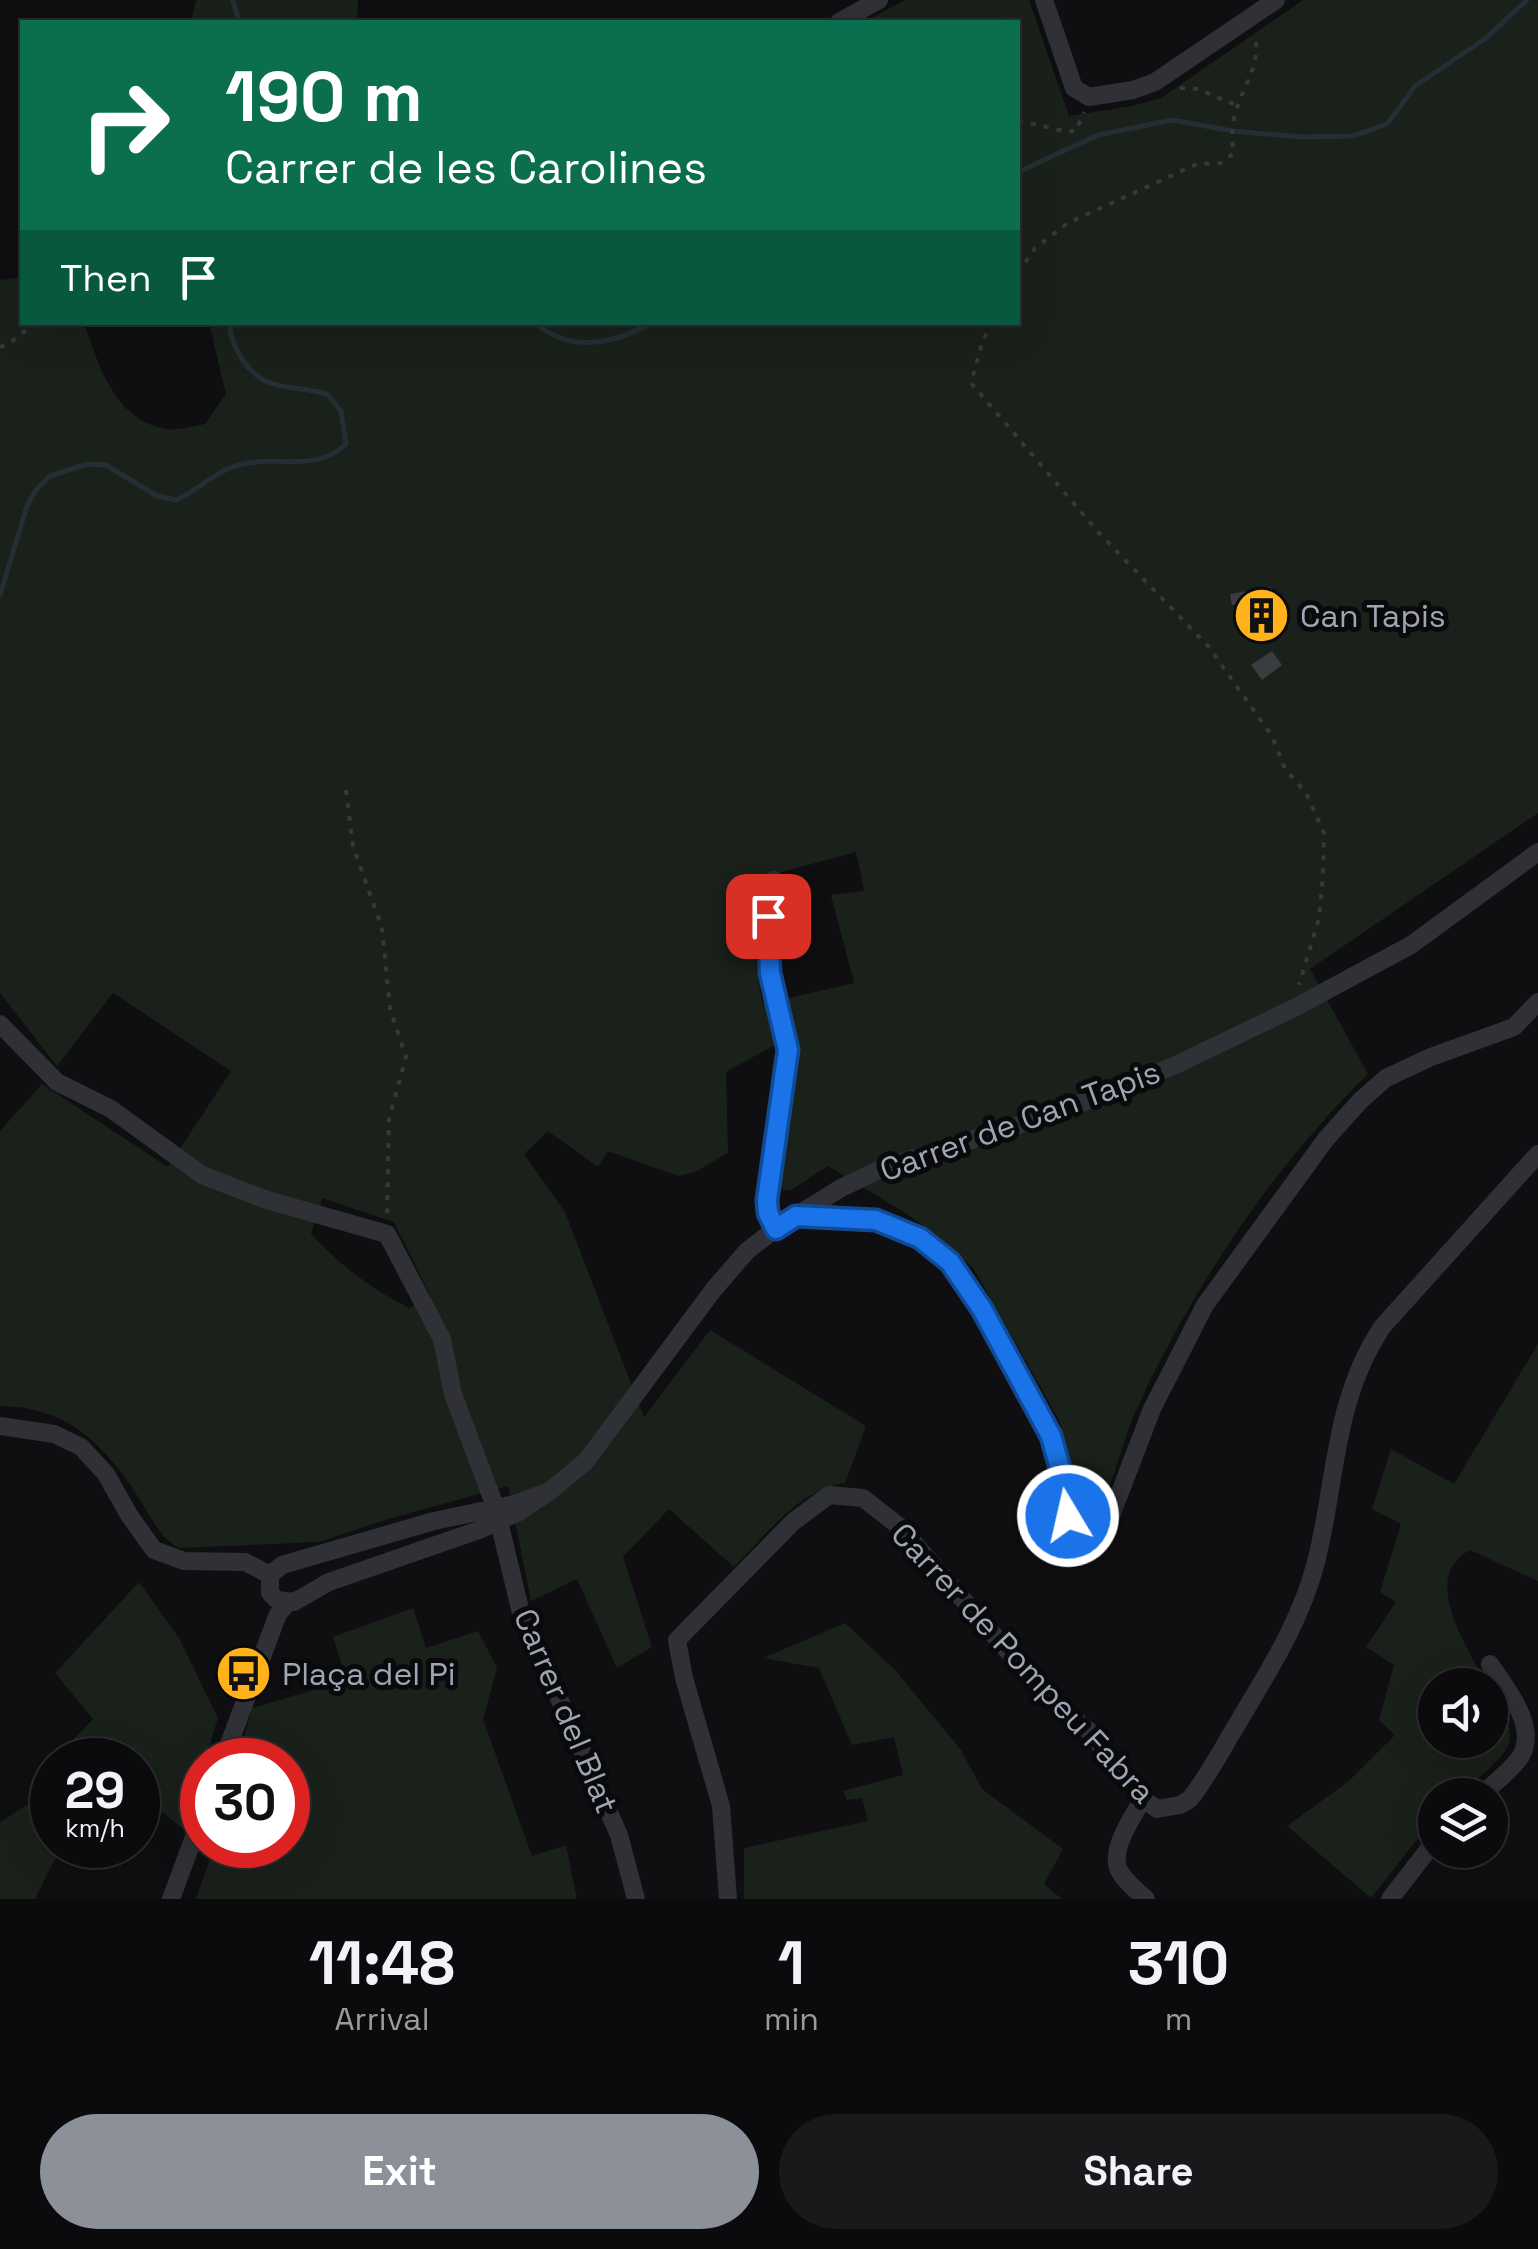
<!DOCTYPE html>
<meta charset="utf-8">
<style>
:root{--surface:#0b0b0d;--page:#19191b;--text:#f1f3f6;--muted:#9a9b9d;--line:#2b2b2e;--accent:#8c9099}
body{margin:0;font-family:"Space Grotesk",sans-serif;background:var(--page);color:var(--text);height:100vh;display:flex;flex-direction:column;font-size:38px;white-space:nowrap}
*{box-sizing:border-box;margin:0}
p{font-size:32px;color:var(--muted)}
.icon{flex:none;width:55px;height:55px;fill:none;stroke:currentColor;stroke-width:2;stroke-linecap:round;stroke-linejoin:round}
.map{position:relative;height:1899px;overflow:hidden}
.drawer{display:flex;flex-direction:column;background:var(--surface);flex:1}
.drawer>*{flex:none}
.top-card{position:absolute;left:20px;top:20px;width:1000px;height:305px;border-radius:0px;box-shadow:0 10px 40px #0002,0 0 0 2px var(--line);background:#0b6e4f;color:#fff;overflow:hidden}
.controls{position:absolute;left:1418px;top:1668px;display:grid;gap:20px}
.controls a{display:grid;place-items:center;width:90px;height:90px;border-radius:50%;background:var(--surface);box-shadow:0 10px 40px #0002,0 0 0 2px var(--line);font-size:50px}
.speed{position:absolute;left:30px;top:1738px;display:flex;gap:20px;font-size:50px;font-weight:700;text-align:center}
.speed>*{display:grid;place-content:center;width:130px;height:130px;border-radius:50%;background:var(--surface);box-shadow:0 10px 40px #0002,0 0 0 2px var(--line);line-height:1}
.speed small{font-size:25px;font-weight:400}
.speed .limit{border:15px solid #d22;background:#fff;color:#111}
.pin{position:absolute;display:grid;place-items:center;width:85px;height:85px;color:#fff;margin:-42px;border-radius:20px;box-shadow:0 5px 15px #0006}
.me{position:absolute;width:110px;margin:-55px;rotate:351deg;stroke-linejoin:round;filter:drop-shadow(0 0 8px #0008)}
.turn{display:flex;align-items:center;gap:35px;height:210px;padding:0 40px;font-size:45px}
.turn .icon{width:130px;height:130px;stroke-width:2.5}
.turn b{display:block;font-size:70px;line-height:85px}
.then{display:flex;align-items:center;height:95px;padding:0 40px;background:#0003;gap:20px;font-size:38px}
.eta{display:flex;justify-content:space-evenly;align-items:center;height:170px;text-align:center}
.eta b{font-size:60px;font-weight:700;line-height:70px}
.button{display:flex;gap:20px;margin-top:auto;padding:20px 40px}
.button a{flex:1;height:115px;border-radius:60px;background:var(--accent);color:#fff;font-size:40px;font-weight:700;line-height:115px;text-align:center}
.button a+a{background:var(--page);color:var(--text)}
.map>svg:first-child{display:block}
.green{fill:#19211a;fill-rule:evenodd}
.lines{fill:none;stroke-linecap:round;stroke-linejoin:round}
.stream{stroke:#252e35;stroke-width:5}
.building{fill:#3b3c41}
.path{stroke:#36383d;stroke-width:4;stroke-dasharray:5 8;stroke-linecap:butt}
.street{stroke:#303136;stroke-width:18}
.route-casing{stroke:#114b97;stroke-width:25}
.route{stroke:#1a73e8;stroke-width:18}
.labels{text-anchor:middle;dominant-baseline:central;stroke-width:10;stroke-linejoin:round;paint-order:stroke}
.poi-label{font-size:32px;fill:#9ea5b3;stroke:#0a0a0c;text-anchor:start}
.street-label{font-size:32px;fill:#9ea5b3;stroke:#0a0a0c}
</style>
<div class="map">
<svg width="1538" height="1899" viewBox="0 0 1538 1899">
<rect width="100%" height="100%" fill="#0f0f11"/>
<!-- green -->
<path class="green" d="M 196,0 L 358,0 L 357,22 L 191,22 Z
M 905,0 L 1029,0 L 1069,116 L 1132,106 L 1161,98 L 1303,0 L 1538,0 L 1538,813 L 1310,969 L 1368,1074 C 1271,1169 1194,1286 1137,1408 C 1121,1443 1115,1483 1095,1516 L 1089,1519 L 1085,1513 L 1059,1420 L 974,1269 L 944,1241 L 910,1216 L 828,1166 L 790,1191 L 782,1189 L 779,1184 L 795,1034 L 726,1072 L 728,1153 L 695,1172 L 678,1176 L 608,1151 L 598,1167 L 548,1131 L 524,1154 L 565,1212 L 644,1417 L 710,1330 L 866,1426 L 845,1483 C 799,1489 766,1535 734,1567 L 669,1509 L 623,1557 L 652,1647 L 617,1668 L 577,1579 L 531,1601 L 508,1486 L 385,1520 L 319,1542 L 179,1548 C 160,1538 151,1518 141,1501 C 106,1446 69,1407 0,1406 L 0,1131 L 42,1084 L 168,1167 L 231,1071 L 113,993 L 57,1066 L 0,993 L 0,280 L 22,277 L 22,322 L 84,323 C 99,365 114,420 166,429 C 177,431 193,426 205,424 L 226,394 L 209,323 L 1018,322 L 1018,22 L 864,22 ZM 856,852 L 864,891 L 831,895 L 854,983 L 763,1004 C 752,953 755,928 763,877 ZM 322,1198 L 394,1222 L 431,1297 L 409,1308 C 371,1289 340,1265 311,1234 Z
M 1538,1344 L 1538,1581 L 1470,1550 C 1418,1578 1469,1649 1487,1685 L 1435,1685 L 1435,1740 L 1490,1740 L 1490,1690 C 1497,1703 1509,1720 1510,1735 C 1513,1755 1471,1783 1457,1795 L 1435,1795 L 1435,1817 L 1371,1898 L 1287,1826 L 1349,1781 L 1395,1735 L 1379,1720 L 1394,1665 L 1366,1647 L 1396,1602 L 1380,1592 L 1401,1524 L 1372,1509 L 1391,1449 L 1454,1484 Z
M 139,1582 L 179,1638 L 218,1718 L 205,1760 L 202,1760 L 184,1830 L 138,1792 L 138,1760 L 71,1760 L 63,1750 L 93,1719 L 55,1673 Z
M 413,1608 L 426,1648 L 478,1631 L 497,1668 L 483,1719 L 532,1856 L 566,1845 L 577,1899 L 196,1899 L 215,1845 L 288,1845 L 288,1760 L 238,1760 L 252,1708 L 347,1680 L 333,1637 Z
M 845,1623 L 896,1671 L 961,1750 L 982,1789 L 1063,1849 L 1044,1884 L 1062,1899 L 744,1899 L 744,1848 L 868,1821 L 862,1798 L 847,1800 L 843,1791 L 903,1775 L 894,1737 L 852,1745 L 819,1668 L 763,1658 Z
M 52,1789 L 52,1845 L 93,1845 L 78,1863 L 58,1853 L 35,1899 L 0,1899 L 0,1822 Z"/>
<g class="lines">
<!-- stream -->
<path class="stream" d="M 233,0 L 239,22
M 1018,172 L 1098,135 L 1172,120 L 1233,131 L 1302,137 L 1352,136 L 1371,130 L 1388,123 L 1415,86 L 1486,38 L 1527,0
M 536,322 C 567,354 616,344 652,322
M 0,595 L 27,506 L 36,490 L 50,476 L 87,464 L 106,465 L 157,496 L 176,500 C 199,490 215,471 239,465 C 279,454 314,474 346,444 L 341,411 L 327,394 C 288,383 261,395 238,352 C 233,342 229,333 230,322"/>
</g>
<!-- building -->
<path class="building" d="M 1271,587 L 1278,627 L 1248,633 L 1243,603 L 1232,605 L 1230,594 Z
M 1272,651 L 1282,665 L 1262,680 L 1251,665 Z"/>
<g class="lines">
<!-- path -->
<path class="path" d="M 1180,88 L 1198,89 L 1236,105
M 1018,122 C 1037,122 1059,133 1076,131 L 1084,112
M 1018,273 L 1035,248 L 1068,223 L 1197,164 L 1221,163 L 1234,153 C 1223,102 1264,77 1255,36
M 992,322 L 982,343 L 971,383 L 1099,533 L 1208,646 L 1272,736 L 1285,769 L 1306,793 L 1324,833 L 1323,876 L 1319,918 L 1299,985
M 0,347 L 9,344 L 36,322
M 346,790 L 353,846 L 382,928 L 390,1009 L 406,1057 L 389,1119 L 387,1218"/>
<!-- street -->
<path class="street" d="M 1044,0 L 1074,88 L 1089,97 L 1133,90 L 1155,82 L 1276,0
M 839,22 L 879,0
M 774,880 L 769,916 L 768,961 L 788,1050 L 767,1200 L 768,1213 L 775,1229
M 0,1024 L 57,1082 L 111,1109 L 202,1175 L 267,1200 L 387,1234 L 442,1339 L 453,1394 L 496,1509 L 520,1609 L 619,1835 L 636,1899
M 796,1216 L 876,1220 L 894,1226 L 934,1247 L 950,1262 L 982,1309 L 1051,1435 L 1072,1527 L 1086,1536 C 1097,1534 1103,1531 1109,1521 L 1152,1409 L 1205,1305 L 1326,1139 L 1360,1101 L 1386,1078 L 1431,1057 L 1514,1027 L 1538,1002
M 0,1426 L 54,1434 L 81,1447 L 106,1474 L 129,1515 L 154,1550 L 184,1561 L 245,1562 L 270,1575
M 550,1491 L 515,1504 L 434,1521 L 282,1565 L 270,1575 L 270,1593 L 277,1600 L 294,1602 L 329,1582 L 479,1530 L 519,1512 L 550,1491 L 586,1461 L 714,1289 L 747,1251 L 775,1229 L 841,1188 L 883,1168 L 1060,1112 L 1176,1065 L 1294,1008 L 1411,945 L 1538,852
M 223,1760 L 278,1614 L 287,1603
M 1481,1795 C 1494,1783 1511,1771 1521,1756 C 1538,1726 1506,1688 1490,1664
M 1143,1799 C 1133,1816 1111,1848 1118,1868 C 1123,1880 1137,1891 1146,1899
M 171,1899 L 202,1815
M 728,1899 L 721,1806 L 684,1678 L 677,1640 L 793,1522 L 829,1495 L 863,1498 L 900,1527 L 1032,1679 L 1058,1706 L 1089,1731 L 1143,1799 L 1157,1809 L 1180,1805 L 1190,1799 C 1209,1775 1223,1747 1239,1721 C 1269,1670 1301,1621 1316,1562 C 1337,1479 1333,1401 1382,1327 L 1538,1154
M 1390,1899 L 1435,1841"/>
</g>
<g class="lines">
<defs>
<path id="route" d="M 768,916 L 770,973 L 788,1050 L 767,1200 L 768,1213 L 776,1229 L 796,1216 L 876,1220 L 920,1238 L 950,1262 L 982,1309 L 1051,1436 L 1061,1472 L 1068,1516"/>
</defs>
<!-- route casing -->
<use href="#route" class="route-casing"/>
<!-- route -->
<use href="#route" class="route"/>
</g>
<!-- icons -->
<defs>
<symbol id="building-disc" viewBox="-11 -11 22 22"><circle r="9.5" fill="#ffb219" stroke="#0a0a0c"/><path d="M-4-6H4V6H1V3H-1V6H-4ZM-2.5-4.3h1.7v1.8h-1.7ZM.8-4.3h1.7v1.8H.8ZM-2.5-1h1.7V.8h-1.7ZM.8-1h1.7V.8H.8Z" fill="#111"/></symbol>
<symbol id="bus-disc" viewBox="-11 -11 22 22"><circle r="9.5" fill="#ffb219" stroke="#0a0a0c"/><path d="M-5-6H5V4H4V6H2V4H-2V6H-4V4H-5ZM-3.5-4V0h7V-4ZM-3.5 1.2v1.5H-2V1.2ZM2 1.2v1.5H3.5V1.2Z" fill="#111"/></symbol>
</defs>
<g fill-rule="evenodd">
<use href="#building-disc" x="1230" y="584" width="63" height="63"/>
<use href="#bus-disc" x="212" y="1642" width="63" height="63"/>
</g>
<g class="labels">
<!-- poi labels -->
<g class="poi-label">
<text x="1300" y="616">Can Tapis</text>
<text x="282" y="1674">Plaça del Pi</text>
</g>
<!-- street labels -->
<g class="street-label">
<text transform="translate(1020 1121) rotate(-20)">Carrer de Can Tapis</text>
<text transform="translate(1023 1663) rotate(47)">Carrer de Pompeu Fabra</text>
<text transform="translate(566 1711) rotate(67)">Carrer del Blat</text>
</g>
</g>
</svg>
<div class="controls">
<a><svg class="icon" aria-label="sound" viewBox="0 0 24 24"><path d="M4 9h4l5-4v14l-5-4H4zM17 9q2 3 0 6"/></svg></a>
<a><svg class="icon" aria-label="layers" viewBox="0 0 24 24"><path d="M12 4l9 5-9 5-9-5zM3 14l9 5 9-5"/></svg></a>
</div>
<div class="speed"><div>29<small>km/h</small></div><div class="limit">30</div></div>
<div class="pin" style="left:768px;top:916px;background:#d93025"><svg class="icon" aria-label="arrive" viewBox="0 0 24 24"><path d="M6 21V4h12l-3 4 3 4H6"/></svg></div>
<svg class="me" style="left:1068px;top:1516px" viewBox="-20 -20 40 40"><circle r="17" fill="#1a73e8" stroke="#fff" stroke-width="3"/><path d="M0-11L8 9 0 5-8 9z" fill="#fff"/></svg>
<div class="top-card">
<div class="turn"><svg class="icon" aria-label="right" viewBox="0 0 24 24"><path d="M7 20v-9h11M14 6l5 5-5 5"/></svg><div><b>190 m</b>Carrer de les Carolines</div></div>
<div class="then">Then<svg class="icon" aria-label="arrive" viewBox="0 0 24 24"><path d="M6 21V4h12l-3 4 3 4H6"/></svg></div>
</div>
</div>
<section class="drawer">
<div class="eta">
<div><b>11:48</b><p>Arrival</p></div>
<div><b>1</b><p>min</p></div>
<div><b>310</b><p>m</p></div>
</div>
<div class="button"><a>Exit</a><a>Share</a></div>
</section>
